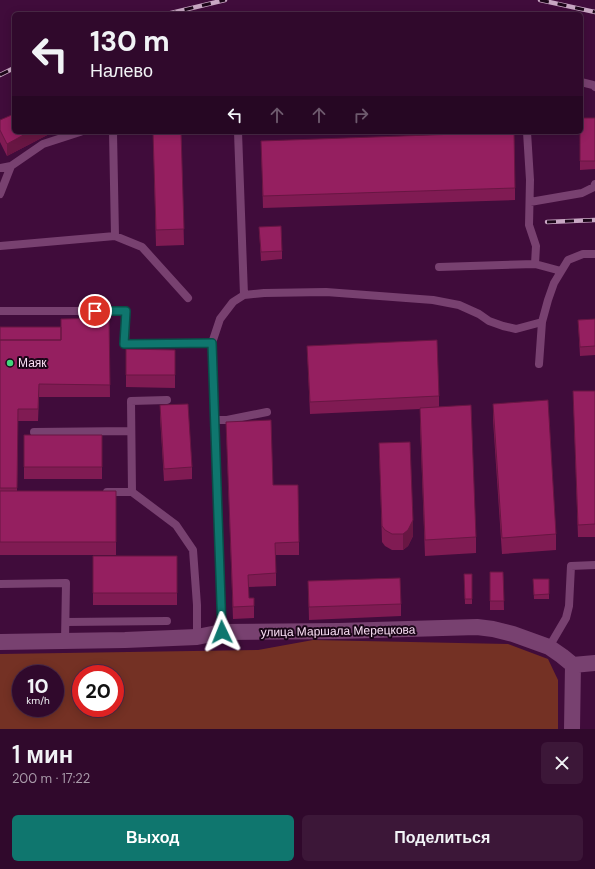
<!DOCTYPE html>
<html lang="ru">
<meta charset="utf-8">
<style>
:root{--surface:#30092c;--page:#3c1738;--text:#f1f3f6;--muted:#a89aa9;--line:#4b2a48;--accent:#0f766e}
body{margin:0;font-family:"DM Sans",sans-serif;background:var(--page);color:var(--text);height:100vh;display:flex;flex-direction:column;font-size:15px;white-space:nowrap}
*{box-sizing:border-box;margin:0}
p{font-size:13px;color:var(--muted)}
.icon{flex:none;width:22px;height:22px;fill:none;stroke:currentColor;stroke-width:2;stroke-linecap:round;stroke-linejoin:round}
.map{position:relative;height:729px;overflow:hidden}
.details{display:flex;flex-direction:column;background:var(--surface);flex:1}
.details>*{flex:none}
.top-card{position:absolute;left:12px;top:12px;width:571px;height:122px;border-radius:6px;box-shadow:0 2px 10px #0003,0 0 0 1px var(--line);background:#30092c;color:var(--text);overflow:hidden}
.speed{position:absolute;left:12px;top:665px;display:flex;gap:8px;font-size:20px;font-weight:700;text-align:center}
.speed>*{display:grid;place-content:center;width:52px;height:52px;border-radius:50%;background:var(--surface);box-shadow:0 2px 10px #0003,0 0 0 1px var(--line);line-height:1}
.speed small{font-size:10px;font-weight:400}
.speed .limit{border:6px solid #d22;background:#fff;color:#111}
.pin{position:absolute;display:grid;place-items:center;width:34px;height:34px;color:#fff;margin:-17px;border:2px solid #fff;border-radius:50%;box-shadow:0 1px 4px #0007}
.me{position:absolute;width:44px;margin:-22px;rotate:358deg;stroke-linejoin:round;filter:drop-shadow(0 0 3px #0008)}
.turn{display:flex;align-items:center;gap:14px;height:84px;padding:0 12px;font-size:18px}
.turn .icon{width:52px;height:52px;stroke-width:2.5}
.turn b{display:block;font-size:28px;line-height:34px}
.lanes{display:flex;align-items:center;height:38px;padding:0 12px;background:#0003;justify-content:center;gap:20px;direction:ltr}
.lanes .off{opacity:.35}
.round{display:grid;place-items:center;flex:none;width:42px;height:42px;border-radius:6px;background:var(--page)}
.overview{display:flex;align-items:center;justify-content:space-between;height:68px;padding:0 12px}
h1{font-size:24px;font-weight:600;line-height:30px}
.button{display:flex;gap:8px;margin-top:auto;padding:8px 12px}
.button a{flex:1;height:46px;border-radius:6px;background:var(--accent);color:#fff;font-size:16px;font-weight:600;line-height:46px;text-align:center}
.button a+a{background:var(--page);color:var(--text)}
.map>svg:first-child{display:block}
.green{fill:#743124;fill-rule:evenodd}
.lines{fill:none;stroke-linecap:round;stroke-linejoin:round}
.lane{stroke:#784170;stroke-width:8}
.street{stroke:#784170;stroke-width:16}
.rail-casing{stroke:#c8a7c3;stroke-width:4.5}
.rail{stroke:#1b0618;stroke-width:3;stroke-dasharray:9;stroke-linecap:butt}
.wall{fill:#801b53}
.shaded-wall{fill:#681643}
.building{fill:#951f60;stroke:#681643}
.route-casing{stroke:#0a4d48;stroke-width:10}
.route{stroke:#0f766e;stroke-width:7}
.poi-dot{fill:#40d77c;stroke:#1b0618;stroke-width:1.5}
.labels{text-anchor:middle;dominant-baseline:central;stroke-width:4;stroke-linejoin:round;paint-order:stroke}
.poi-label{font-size:12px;fill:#fbe1f6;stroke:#1b0618;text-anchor:start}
.street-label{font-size:12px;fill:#fbe1f6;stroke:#1b0618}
</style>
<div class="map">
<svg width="595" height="729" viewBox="0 0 595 729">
<rect width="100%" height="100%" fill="#400c3b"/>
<!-- green -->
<path class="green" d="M 313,640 L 508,644 L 548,659 L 558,680 L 558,729 L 0,729 L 0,654 L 258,650 ZM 21,674 L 55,674 L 55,708 L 21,708 ZM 81,674 L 115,674 L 115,708 L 81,708 Z"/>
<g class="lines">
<!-- lane -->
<path class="lane" d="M 581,82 L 593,85 L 595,87
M 113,132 L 115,236
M 238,132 L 244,295
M 527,132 L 530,180 L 529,225 L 536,246 L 535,264
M 0,168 L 11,166
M 0,194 L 11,166 L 43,144 L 80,132
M 530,202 L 582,193 L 594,187 L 595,184
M 0,246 L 115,236 L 142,247 L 188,298
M 439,267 L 535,264 L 561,271
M 0,311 L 126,311 L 125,343 L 212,343
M 539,364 L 542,322
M 167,400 L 131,401 L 132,492 L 176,525 L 193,550 L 197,605 L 197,637
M 215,420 L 227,420 L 267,412
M 34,432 L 131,431
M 107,492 L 132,492
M 0,584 L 66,583 L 65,641
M 66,622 L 167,621
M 222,632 L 212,343 L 220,319 L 233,302 L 244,295 L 264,293 L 326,292 L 433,300 L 459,305 L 479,314 L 489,321 L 503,326 L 516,329 L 542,322 L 548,300 L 554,283 L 568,260 L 583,254 L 595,254
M 549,647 L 566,618 L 569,606 L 571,566 L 595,565"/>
<!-- street -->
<path class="street" d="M 0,642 L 125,640 L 197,637 L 222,632 L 339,631 L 477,627 L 493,629 L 513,634 L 549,647 L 562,656 L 573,665 L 595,663
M 572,729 L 573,665"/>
<defs>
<path id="rail" d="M 540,0 L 595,12
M 167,14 L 225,0
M 0,75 L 14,68
M 547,222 L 595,220"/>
</defs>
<!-- rail casing -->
<use href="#rail" class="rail-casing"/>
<!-- rail -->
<use href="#rail" class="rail"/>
</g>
<!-- wall -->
<path class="wall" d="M 595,118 L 595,169 L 580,170 L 580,132 Z
M 0,120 L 14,132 L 53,132 L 7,156 L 0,142 Z
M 153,132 L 181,132 L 184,245 L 156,246 Z
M 261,141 L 515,188 L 515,200 L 263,208 Z
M 259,227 L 282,251 L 282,259 L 261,261 Z
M 109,318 L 110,397 L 39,397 L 38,421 L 18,421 L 17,491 L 116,491 L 116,555 L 0,555 L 0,327 L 61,327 Z
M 595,319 L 595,355 L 580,356 L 578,320 Z
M 307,346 L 439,396 L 439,407 L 476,537 L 476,553 L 425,556 L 420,424 L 420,409 L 310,414 Z
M 126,349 L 175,350 L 175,388 L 126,387 Z
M 573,391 L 595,391 L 595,537 L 578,537 Z
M 493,404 L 556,534 L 556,550 L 502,554 L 493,420 Z
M 160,405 L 192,467 L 192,479 L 164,481 L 160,417 Z
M 226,422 L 273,485 L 299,542 L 299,555 L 276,555 L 276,586 L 248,587 L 249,598 L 254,598 L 254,618 L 233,619 Z
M 24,435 L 102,435 L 102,479 L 24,479 Z
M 379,443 L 413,536 L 408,546 L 403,550 L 392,550 L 385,546 L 382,542 Z
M 93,556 L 177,556 L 177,605 L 93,605 Z
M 490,572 L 503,572 L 504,610 L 490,610 Z
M 464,574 L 472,574 L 472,604 L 465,604 Z
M 533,579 L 549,579 L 549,599 L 534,599 Z
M 308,581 L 401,604 L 401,616 L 309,620 Z"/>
<!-- shaded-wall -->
<path class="shaded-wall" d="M 29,132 L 53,132 L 7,156 L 7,144 Z
M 413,520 L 413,536 L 408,546 L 403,550 L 403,534 Z"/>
<!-- building -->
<path class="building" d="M 14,114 L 14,132 L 29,132 L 7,144 L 0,130 L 0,120 Z
M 581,118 L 595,118 L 595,161 L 580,161 L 580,132 L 581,132 Z
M 153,132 L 181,132 L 184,229 L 156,230 Z
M 514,132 L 515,188 L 263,196 L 261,141 Z
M 281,226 L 282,251 L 261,252 L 259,227 Z
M 109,318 L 110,385 L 39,384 L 38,409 L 18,409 L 17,488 L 0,488 L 0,340 L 61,340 L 61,319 Z
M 595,319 L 595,346 L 580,347 L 578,320 Z
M 0,327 L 61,327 L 61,340 L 0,340 Z
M 437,340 L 439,396 L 310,402 L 307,346 Z
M 126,349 L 175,350 L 175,375 L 126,375 Z
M 573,391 L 595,391 L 595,524 L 578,525 Z
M 548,400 L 556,534 L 502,538 L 493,404 Z
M 188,404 L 192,467 L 164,469 L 160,405 Z
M 471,405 L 476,537 L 425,540 L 420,408 Z
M 271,420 L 273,485 L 298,485 L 299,542 L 275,543 L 276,573 L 248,575 L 249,598 L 254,598 L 254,606 L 233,607 L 226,422 Z
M 24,435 L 102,435 L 102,467 L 24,467 Z
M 410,442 L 413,520 L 408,530 L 403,534 L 392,534 L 385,530 L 382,526 L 379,443 Z
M 0,491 L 116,491 L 116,542 L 0,542 Z
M 93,556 L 177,556 L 177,593 L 93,593 Z
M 490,572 L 503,572 L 504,601 L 490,601 Z
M 464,574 L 472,574 L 472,599 L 465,599 Z
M 400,578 L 401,604 L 309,607 L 308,581 Z
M 533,579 L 549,579 L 549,594 L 534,595 Z"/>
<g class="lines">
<defs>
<path id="route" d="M 95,311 L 126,311 L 124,344 L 212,343 L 222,632"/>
</defs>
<!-- route casing -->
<use href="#route" class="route-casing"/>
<!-- route -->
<use href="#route" class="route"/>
</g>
<!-- markers -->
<circle class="poi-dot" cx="10" cy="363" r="4"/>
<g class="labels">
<!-- poi labels -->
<g class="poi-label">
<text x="18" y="363">Маяк</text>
</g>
<!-- street labels -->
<g class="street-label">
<text transform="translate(338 631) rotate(-1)">улица Маршала Мерецкова</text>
</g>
</g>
</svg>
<div class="speed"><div>10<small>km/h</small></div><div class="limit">20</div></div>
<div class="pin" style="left:95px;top:311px;background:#d93025"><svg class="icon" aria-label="arrive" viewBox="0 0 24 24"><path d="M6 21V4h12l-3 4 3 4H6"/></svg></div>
<svg class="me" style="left:222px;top:632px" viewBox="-20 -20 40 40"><path d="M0-17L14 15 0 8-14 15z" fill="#0f766e" stroke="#fff" stroke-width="4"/></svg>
<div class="top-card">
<div class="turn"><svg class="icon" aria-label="left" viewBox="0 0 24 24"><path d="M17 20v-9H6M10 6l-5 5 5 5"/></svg><div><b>130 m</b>Налево</div></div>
<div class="lanes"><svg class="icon" aria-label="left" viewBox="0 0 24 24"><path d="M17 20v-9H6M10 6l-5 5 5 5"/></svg><svg class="icon off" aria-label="ahead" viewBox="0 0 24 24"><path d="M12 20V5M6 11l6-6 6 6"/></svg><svg class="icon off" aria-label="ahead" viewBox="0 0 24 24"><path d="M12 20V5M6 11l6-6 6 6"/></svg><svg class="icon off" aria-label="right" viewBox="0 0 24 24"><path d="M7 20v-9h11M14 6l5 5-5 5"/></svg></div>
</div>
</div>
<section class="details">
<div class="overview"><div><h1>1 мин</h1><p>200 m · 17:22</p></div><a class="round"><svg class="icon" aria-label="close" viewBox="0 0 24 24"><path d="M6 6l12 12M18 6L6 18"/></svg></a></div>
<div class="button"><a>Выход</a><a>Поделиться</a></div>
</section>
